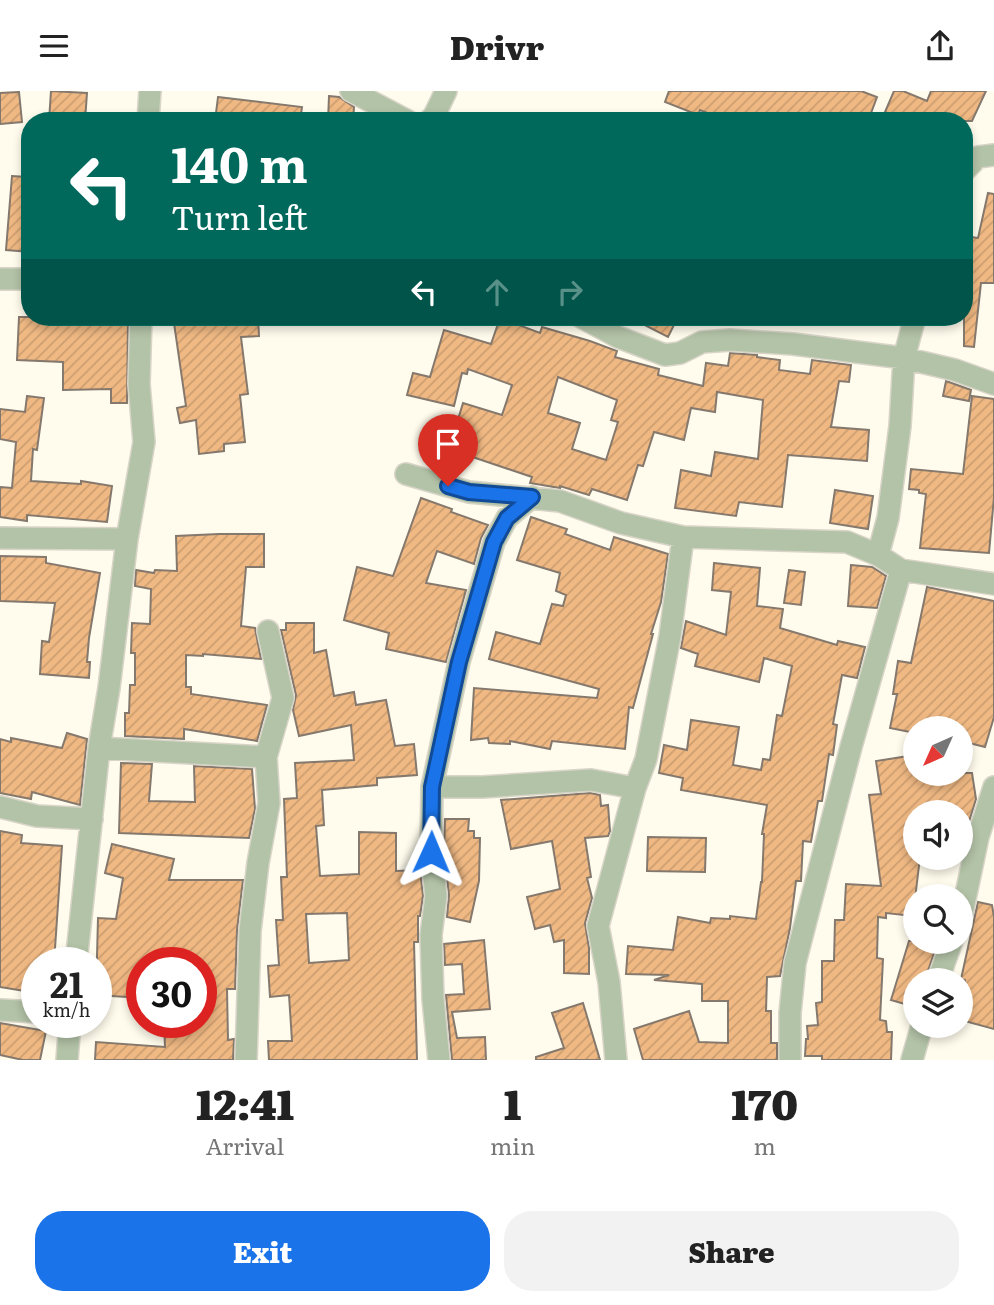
<!DOCTYPE html>
<style>
:root{--surface:#fff;--page:#f2f2f2;--text:#222;--muted:#767676;--accent:#1a73e8}
body{margin:0;font-family:Literata,serif;background:var(--page);color:var(--text);height:100vh;display:flex;flex-direction:column;font-size:26px;white-space:nowrap}
*{box-sizing:border-box;margin:0}
p{font-size:23px;color:var(--muted)}
.icon{flex:none;width:38px;height:38px;fill:none;stroke:currentColor;stroke-width:2;stroke-linecap:round;stroke-linejoin:round}
.map{position:relative;height:969px;overflow:hidden}
.drawer{display:flex;flex-direction:column;background:var(--surface);flex:1}
.drawer>*{flex:none}
.hud{position:absolute;left:21px;top:21px;width:952px;height:214px;border-radius:28px;box-shadow:0 4px 10px #0003;background:#00695c;color:#fff;overflow:hidden}
.needle{width:46px;rotate:225deg}
.tools{position:absolute;left:903px;top:625px;display:grid;gap:14px}
.tools a{display:grid;place-items:center;width:70px;height:70px;border-radius:50%;background:var(--surface);box-shadow:0 4px 10px #0003;font-size:35px}
.speed{position:absolute;left:21px;top:856px;display:flex;gap:14px;font-size:35px;font-weight:700;text-align:center}
.speed>*{display:grid;place-content:center;width:91px;height:91px;border-radius:50%;background:var(--surface);box-shadow:0 4px 10px #0003;line-height:1}
.speed small{font-size:18px;font-weight:400}
.speed .limit{border:10px solid #d22;background:#fff;color:#111}
.pin{position:absolute;display:grid;place-items:center;width:60px;height:60px;color:#fff;margin:-72px -30px;border-radius:50% 50% 50% 0;rotate:-45deg;box-shadow:0 0 7px #0007}
.pin .icon{rotate:45deg}
.me{position:absolute;width:77px;margin:-38px;rotate:1deg;stroke-linejoin:round;filter:drop-shadow(0 0 5px #0008)}
.turn{display:flex;align-items:center;gap:24px;height:147px;padding:0 35px;font-size:32px}
.turn .icon{width:91px;height:91px;stroke-width:2.5}
.turn b{display:block;font-size:49px;line-height:60px}
.lanes{display:flex;align-items:center;height:66px;padding:0 35px;background:#0003;justify-content:center;gap:35px;direction:ltr}
.lanes .off{opacity:.35}
.eta{display:flex;justify-content:space-evenly;align-items:center;height:119px;text-align:center}
.eta b{font-size:42px;font-weight:800;line-height:49px}
.cta{display:flex;gap:14px;margin-top:auto;padding:14px 35px}
.cta a{flex:1;height:80px;border-radius:28px;background:var(--accent);color:#fff;font-size:28px;font-weight:800;line-height:80px;text-align:center}
.cta a+a{background:var(--page);color:var(--text)}
header{display:flex;justify-content:space-between;align-items:center;height:91px;padding:0 35px;background:var(--surface);font-size:32px;font-weight:800}
.map>svg:first-child{display:block}
.building{fill:url(#building-hatch);stroke:#85786c;stroke-width:2;fill-rule:evenodd}
.lines{fill:none;stroke-linecap:round;stroke-linejoin:round}
.street-casing{stroke:#d8d5c8;stroke-width:24}
.street{stroke:#b3c3a7;stroke-width:21}
.route-casing{stroke:#114b97;stroke-width:18}
.route{stroke:#1a73e8;stroke-width:12}
</style>
<header><svg class="icon" aria-label="menu" viewBox="0 0 24 24"><path d="M4 6h16M4 12h16M4 18h16"/></svg>Drivr<svg class="icon" aria-label="share" viewBox="0 0 24 24"><path d="M12 15V3M7 8l5-5 5 5M5 13v7h14v-7"/></svg></header>
<div class="map">
<svg width="994" height="969" viewBox="0 0 994 969">
<defs>
<pattern id="building-hatch" width="6" height="6" patternUnits="userSpaceOnUse" patternTransform="scale(1.75)"><rect width="6" height="6" fill="#f0b984"/><path d="M-1 1l2-2M0 6l6-6M5 7l2-2" fill="none" stroke="#cd9e70"/></pattern>
</defs>
<rect width="100%" height="100%" fill="#fffced"/>
<!-- building -->
<path class="building" d="M 51,0 L 87,2 L 85,30 L 49,30 Z
M 669,0 L 861,0 L 877,6 L 868,30 L 799,30 L 786,26 L 785,30 L 728,30 L 700,19 L 698,24 L 665,11 Z
M 894,0 L 903,0 L 927,10 L 931,0 L 986,0 L 972,30 L 905,30 L 885,21 Z
M 19,1 L 22,31 L 0,33 L 0,2 Z
M 329,5 L 339,6 L 354,16 L 353,30 L 328,30 Z
M 218,6 L 302,16 L 300,30 L 215,30 Z
M 12,85 L 27,86 L 30,161 L 6,159 Z
M 988,102 L 994,103 L 994,192 L 981,192 L 974,256 L 964,255 L 964,145 L 978,147 Z
M 19,226 L 59,226 L 59,232 L 128,229 L 127,312 L 111,312 L 111,298 L 63,299 L 63,271 L 17,269 Z
M 211,226 L 258,226 L 259,245 L 241,246 L 248,303 L 240,304 L 245,351 L 224,353 L 224,360 L 199,363 L 196,329 L 180,332 L 177,317 L 186,315 L 174,232 Z
M 629,226 L 678,226 L 668,246 Z
M 500,227 L 540,242 L 542,236 L 590,250 L 617,260 L 615,266 L 659,278 L 658,284 L 703,295 L 706,272 L 728,275 L 730,262 L 757,264 L 757,266 L 780,269 L 779,279 L 810,283 L 812,269 L 851,274 L 849,291 L 839,290 L 831,336 L 869,339 L 867,370 L 788,364 L 782,416 L 739,411 L 736,425 L 675,417 L 681,379 L 711,385 L 715,361 L 758,368 L 763,309 L 717,301 L 715,321 L 691,317 L 684,349 L 654,341 L 643,375 L 638,374 L 627,409 L 592,398 L 589,404 L 560,395 L 560,397 L 530,392 L 532,386 L 449,358 L 463,312 L 502,324 L 512,294 L 468,278 L 467,283 L 462,282 L 454,315 L 407,304 L 413,282 L 430,286 L 444,239 L 491,253 ZM 558,286 L 617,309 L 611,329 L 618,331 L 606,369 L 572,358 L 580,332 L 548,322 Z
M 946,290 L 971,299 L 969,310 L 943,305 Z
M 27,305 L 44,307 L 37,359 L 33,358 L 31,390 L 81,393 L 81,390 L 112,395 L 107,431 L 27,424 L 27,430 L 0,426 L 0,396 L 12,397 L 16,351 L 0,348 L 0,318 L 25,321 Z
M 972,305 L 994,308 L 994,406 L 989,462 L 920,457 L 926,403 L 919,402 L 919,399 L 909,398 L 911,378 L 963,383 Z
M 835,399 L 873,405 L 868,438 L 830,432 Z
M 421,407 L 452,418 L 451,421 L 488,434 L 481,447 L 474,473 L 437,460 L 426,492 L 466,499 L 446,571 L 386,558 L 389,542 L 344,529 L 357,476 L 393,485 Z
M 531,426 L 567,438 L 565,443 L 610,459 L 614,446 L 668,463 L 661,511 L 651,543 L 653,543 L 633,617 L 629,616 L 625,658 L 552,650 L 550,658 L 510,650 L 510,653 L 489,652 L 488,647 L 471,649 L 474,597 L 597,607 L 599,598 L 489,568 L 496,541 L 540,553 L 552,513 L 563,515 L 566,504 L 556,500 L 560,482 L 517,469 Z
M 219,443 L 264,443 L 264,476 L 246,476 L 241,535 L 255,537 L 261,568 L 203,563 L 203,565 L 186,564 L 186,596 L 191,596 L 191,603 L 267,614 L 257,650 L 184,638 L 184,648 L 125,645 L 125,622 L 129,622 L 130,594 L 135,594 L 135,562 L 131,562 L 132,532 L 150,533 L 151,498 L 135,495 L 136,479 L 154,482 L 155,479 L 177,480 L 176,445 Z
M 0,465 L 46,466 L 46,472 L 100,482 L 89,547 L 87,571 L 90,571 L 89,587 L 40,583 L 42,550 L 49,551 L 55,512 L 0,510 Z
M 714,472 L 760,477 L 757,515 L 783,518 L 780,537 L 837,554 L 838,550 L 865,556 L 857,587 L 842,584 L 833,633 L 837,634 L 833,664 L 829,663 L 822,710 L 818,710 L 811,751 L 803,750 L 801,790 L 796,790 L 790,837 L 780,885 L 767,886 L 766,920 L 771,920 L 771,952 L 777,952 L 777,969 L 643,969 L 634,938 L 689,920 L 699,951 L 728,952 L 728,910 L 702,910 L 702,893 L 654,889 L 669,884 L 626,883 L 628,855 L 673,859 L 678,826 L 710,832 L 711,827 L 730,828 L 730,825 L 756,828 L 761,791 L 762,791 L 764,743 L 762,743 L 767,714 L 681,699 L 683,687 L 659,682 L 664,654 L 687,659 L 691,629 L 739,636 L 733,674 L 761,679 L 763,668 L 770,669 L 777,624 L 782,625 L 792,575 L 764,567 L 759,591 L 695,575 L 698,563 L 681,557 L 686,530 L 726,544 L 731,501 L 712,499 Z
M 851,474 L 872,476 L 886,485 L 877,517 L 848,515 Z
M 789,479 L 805,481 L 801,514 L 784,512 Z
M 927,496 L 994,510 L 994,626 L 985,656 L 961,650 L 961,637 L 915,637 L 915,642 L 890,637 L 897,603 L 893,603 L 898,570 L 911,572 Z
M 286,532 L 314,532 L 314,562 L 326,559 L 334,605 L 354,601 L 356,614 L 386,609 L 395,655 L 414,653 L 417,684 L 377,687 L 377,694 L 322,699 L 324,734 L 316,735 L 320,785 L 359,783 L 359,741 L 396,742 L 396,780 L 420,779 L 423,805 L 420,825 L 418,825 L 418,851 L 414,851 L 417,969 L 269,969 L 268,950 L 292,950 L 289,904 L 270,906 L 268,875 L 279,874 L 276,829 L 283,829 L 281,786 L 287,786 L 284,708 L 297,707 L 295,672 L 354,669 L 351,634 L 299,645 L 293,619 L 296,604 L 281,539 L 286,539 ZM 347,822 L 349,869 L 309,872 L 306,823 Z
M 67,642 L 87,648 L 80,714 L 32,701 L 31,708 L 0,702 L 0,648 L 11,651 L 11,647 L 62,657 Z
M 915,664 L 915,682 L 972,682 L 976,708 L 967,737 L 961,738 L 961,721 L 915,721 L 915,766 L 920,766 L 913,825 L 886,822 L 886,827 L 878,826 L 877,867 L 883,868 L 880,929 L 886,930 L 887,941 L 892,941 L 891,969 L 822,969 L 822,965 L 805,965 L 806,948 L 808,948 L 807,935 L 818,934 L 816,912 L 822,911 L 822,870 L 834,870 L 835,829 L 844,829 L 846,793 L 881,795 L 869,704 L 881,703 L 876,670 Z
M 121,672 L 152,673 L 149,710 L 195,711 L 194,675 L 252,678 L 255,718 L 249,747 L 119,742 Z
M 590,702 L 600,704 L 601,715 L 608,714 L 610,740 L 608,745 L 585,747 L 591,786 L 587,787 L 592,807 L 585,832 L 589,857 L 589,883 L 564,882 L 564,849 L 554,851 L 550,834 L 535,838 L 527,806 L 560,798 L 552,750 L 511,758 L 501,709 Z
M 445,728 L 469,728 L 468,740 L 474,740 L 474,747 L 480,747 L 479,790 L 470,831 L 447,826 L 449,804 L 444,762 Z
M 0,740 L 22,744 L 21,752 L 62,755 L 54,872 L 37,872 L 37,902 L 0,896 Z
M 648,746 L 706,747 L 705,781 L 647,780 Z
M 112,753 L 174,768 L 169,789 L 243,789 L 237,839 L 235,898 L 227,898 L 228,949 L 234,948 L 233,969 L 95,969 L 96,951 L 165,956 L 164,931 L 201,931 L 201,872 L 142,872 L 142,907 L 96,904 L 98,827 L 116,828 L 123,787 L 105,782 Z
M 978,811 L 992,814 L 994,826 L 994,938 L 961,929 L 965,889 L 961,888 Z
M 484,849 L 490,918 L 452,921 L 457,947 L 485,946 L 486,969 L 452,969 L 446,904 L 464,903 L 462,873 L 445,874 L 444,853 Z
M 909,850 L 938,850 L 925,889 L 915,889 L 915,916 L 891,909 Z
M 583,912 L 600,969 L 536,969 L 536,966 L 564,957 L 552,922 Z
M 0,932 L 46,940 L 40,969 L 23,969 L 0,964 Z"/>
<g class="lines">
<defs>
<path id="street" d="M 351,0 L 408,30
M 148,30 L 150,0
M 429,30 L 434,25 L 446,0
M 964,80 L 978,66 L 994,64
M 0,188 L 30,188
M 581,226 L 618,246 L 665,264 L 680,262 L 702,251 L 730,249 L 793,253 L 904,267 L 955,279 L 994,293
M 406,383 L 469,401 L 560,410 L 621,432 L 683,446 L 847,451 L 878,464 L 901,479 L 994,493
M 0,447 L 127,448
M 878,464 L 888,427 L 900,335 L 904,267 L 915,226
M 99,657 L 266,666
M 432,696 L 482,696 L 591,689 L 635,697
M 0,716 L 37,725 L 92,728
M 961,827 L 978,746 L 994,696
M 76,872 L 99,657 L 109,597 L 127,448 L 144,351 L 139,293 L 141,226
M 938,889 L 952,850
M 0,919 L 37,921
M 67,969 L 70,931
M 246,969 L 250,840 L 258,772 L 269,712 L 266,666 L 283,607 L 268,540
M 439,969 L 433,908 L 431,844 L 436,805 L 431,761 L 432,696 L 459,571 L 494,451 L 507,427 L 532,406
M 616,969 L 609,891 L 598,835 L 635,697 L 646,668 L 670,545 L 683,446
M 790,969 L 790,922 L 795,872 L 851,656 L 901,479
M 912,969 L 922,934"/>
</defs>
<!-- street casing -->
<use href="#street" class="street-casing"/>
<!-- street -->
<use href="#street" class="street"/>
</g>
<g class="lines">
<defs>
<path id="route" d="M 431,761 L 432,696 L 459,571 L 494,451 L 507,427 L 532,406 L 469,401 L 448,395"/>
</defs>
<!-- route casing -->
<use href="#route" class="route-casing"/>
<!-- route -->
<use href="#route" class="route"/>
</g>
</svg>
<div class="tools">
<a><svg class="needle" viewBox="-14 -14 28 28"><path d="M0-13l5 13h-10z" fill="#e53935"/><path d="M0 13l5-13h-10z" fill="#767676"/></svg></a>
<a><svg class="icon" aria-label="sound" viewBox="0 0 24 24"><path d="M4 9h4l5-4v14l-5-4H4zM17 9q2 3 0 6"/></svg></a>
<a><svg class="icon" aria-label="search" viewBox="0 0 24 24"><circle cx="10" cy="10" r="6"/><path d="M15 15l6 6"/></svg></a>
<a><svg class="icon" aria-label="layers" viewBox="0 0 24 24"><path d="M12 4l9 5-9 5-9-5zM3 14l9 5 9-5"/></svg></a>
</div>
<div class="speed"><div>21<small>km/h</small></div><div class="limit">30</div></div>
<div class="pin" style="left:448px;top:395px;background:#d93025"><svg class="icon" aria-label="arrive" viewBox="0 0 24 24"><path d="M6 21V4h12l-3 4 3 4H6"/></svg></div>
<svg class="me" style="left:431px;top:761px" viewBox="-20 -20 40 40"><path d="M0-17L14 15 0 8-14 15z" fill="#1a73e8" stroke="#fff" stroke-width="4"/></svg>
<div class="hud">
<div class="turn"><svg class="icon" aria-label="left" viewBox="0 0 24 24"><path d="M17 20v-9H6M10 6l-5 5 5 5"/></svg><div><b>140 m</b>Turn left</div></div>
<div class="lanes"><svg class="icon" aria-label="left" viewBox="0 0 24 24"><path d="M17 20v-9H6M10 6l-5 5 5 5"/></svg><svg class="icon off" aria-label="ahead" viewBox="0 0 24 24"><path d="M12 20V5M6 11l6-6 6 6"/></svg><svg class="icon off" aria-label="right" viewBox="0 0 24 24"><path d="M7 20v-9h11M14 6l5 5-5 5"/></svg></div>
</div>
</div>
<section class="drawer">
<div class="eta">
<div><b>12:41</b><p>Arrival</p></div>
<div><b>1</b><p>min</p></div>
<div><b>170</b><p>m</p></div>
</div>
<div class="cta"><a>Exit</a><a>Share</a></div>
</section>
